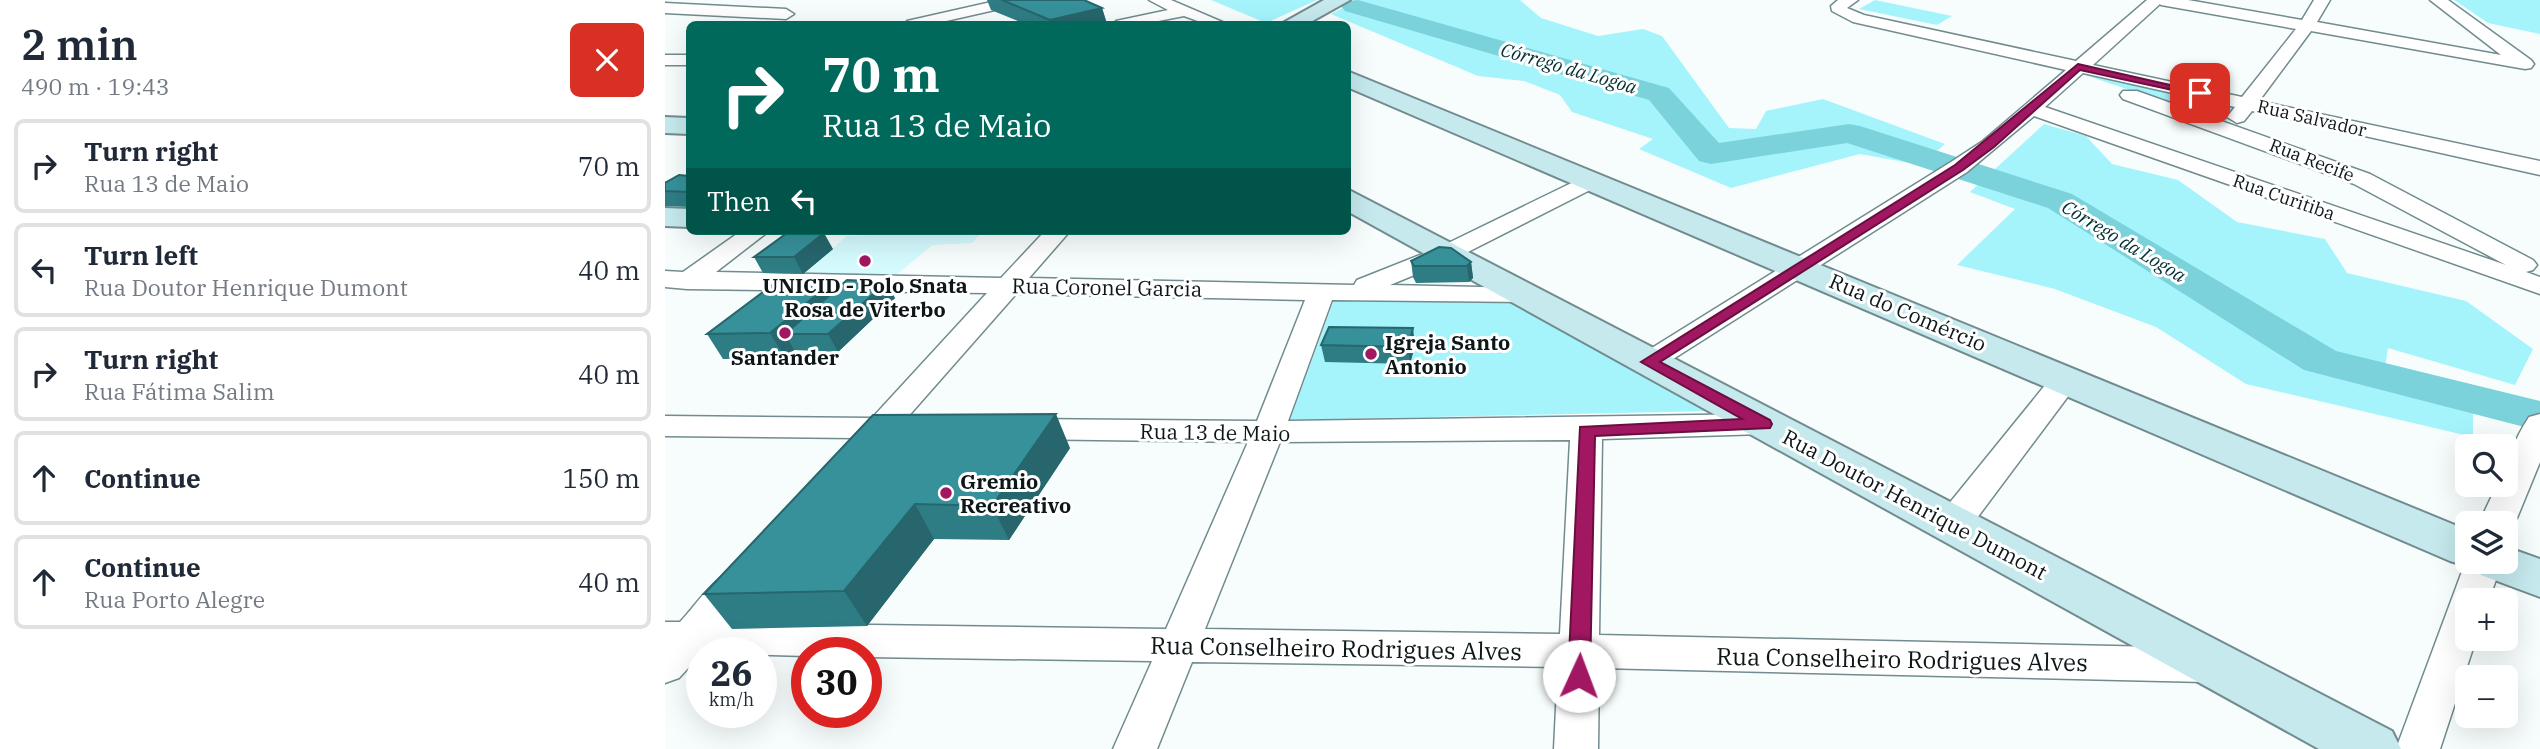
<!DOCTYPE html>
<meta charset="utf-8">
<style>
:root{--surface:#fff;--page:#f2f2f3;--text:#1f2937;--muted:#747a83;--line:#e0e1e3}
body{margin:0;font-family:"IBM Plex Serif",serif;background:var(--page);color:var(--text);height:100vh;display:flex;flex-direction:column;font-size:26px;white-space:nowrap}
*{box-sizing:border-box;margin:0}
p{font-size:23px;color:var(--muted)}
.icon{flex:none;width:38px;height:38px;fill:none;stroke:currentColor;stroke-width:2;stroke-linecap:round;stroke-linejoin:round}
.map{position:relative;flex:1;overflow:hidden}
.sheet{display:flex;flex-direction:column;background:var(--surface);width:665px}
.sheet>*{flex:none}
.guide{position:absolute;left:21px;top:21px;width:665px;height:214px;border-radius:10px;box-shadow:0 7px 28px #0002;background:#00695c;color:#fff;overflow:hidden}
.controls{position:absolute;left:1790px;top:434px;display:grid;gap:14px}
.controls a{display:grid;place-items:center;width:63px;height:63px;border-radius:10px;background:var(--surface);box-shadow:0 7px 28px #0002;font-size:35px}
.speed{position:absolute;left:21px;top:637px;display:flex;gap:14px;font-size:35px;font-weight:700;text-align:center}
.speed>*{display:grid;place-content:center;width:91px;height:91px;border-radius:50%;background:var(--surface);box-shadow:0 7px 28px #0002;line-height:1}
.speed small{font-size:18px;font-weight:400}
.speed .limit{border:10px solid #d22;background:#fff;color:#111}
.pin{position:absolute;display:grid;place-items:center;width:60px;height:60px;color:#fff;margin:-30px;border-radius:14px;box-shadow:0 4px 10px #0006}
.me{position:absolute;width:77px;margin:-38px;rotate:2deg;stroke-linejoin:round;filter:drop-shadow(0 0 5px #0008)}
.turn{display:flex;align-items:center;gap:24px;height:147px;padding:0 21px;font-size:32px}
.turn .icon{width:91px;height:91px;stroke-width:2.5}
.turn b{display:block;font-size:49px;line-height:60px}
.then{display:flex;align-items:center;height:66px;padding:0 21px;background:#0003;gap:14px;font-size:26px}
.round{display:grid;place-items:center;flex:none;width:74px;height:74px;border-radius:10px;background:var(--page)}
.summary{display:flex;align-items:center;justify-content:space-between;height:119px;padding:0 21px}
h1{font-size:42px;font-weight:600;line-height:52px}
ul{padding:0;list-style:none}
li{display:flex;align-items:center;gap:21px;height:94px;margin:0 14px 10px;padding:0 7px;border:4px solid var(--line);border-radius:10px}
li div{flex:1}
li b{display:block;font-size:26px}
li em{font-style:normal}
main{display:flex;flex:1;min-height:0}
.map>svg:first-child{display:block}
.built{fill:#d4fafe}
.green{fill:#a5f4fc}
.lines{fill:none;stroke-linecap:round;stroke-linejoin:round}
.river{fill:#7bd2db;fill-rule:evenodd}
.street-casing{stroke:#728b8e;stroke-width:3}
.secondary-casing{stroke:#728b8e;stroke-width:4}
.street{fill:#fff;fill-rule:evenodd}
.secondary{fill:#c5e9ed;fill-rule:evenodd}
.wall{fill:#2f7d84}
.shaded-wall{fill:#26666c}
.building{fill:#37919a;stroke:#26666c;stroke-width:2}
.route{fill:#a11762;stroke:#690f40;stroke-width:2}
.poi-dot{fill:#a11762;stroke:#fff;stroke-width:2.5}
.labels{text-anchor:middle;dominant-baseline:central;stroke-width:6;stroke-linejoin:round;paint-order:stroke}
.far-street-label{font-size:18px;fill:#0d1718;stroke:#fff}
.far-water-label{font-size:19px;font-style:italic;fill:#043034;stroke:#fff}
.poi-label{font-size:21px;font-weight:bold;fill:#0d1718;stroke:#fff}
.street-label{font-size:21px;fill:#0d1718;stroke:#fff}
.near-street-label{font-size:24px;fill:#0d1718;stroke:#fff}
</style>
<main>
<section class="sheet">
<div class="summary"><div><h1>2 min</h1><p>490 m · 19:43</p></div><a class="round" style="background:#d93025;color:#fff"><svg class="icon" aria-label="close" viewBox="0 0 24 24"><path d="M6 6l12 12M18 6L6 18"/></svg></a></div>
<ul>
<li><svg class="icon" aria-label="right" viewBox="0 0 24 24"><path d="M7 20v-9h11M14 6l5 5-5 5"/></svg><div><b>Turn right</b><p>Rua 13 de Maio</p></div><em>70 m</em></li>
<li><svg class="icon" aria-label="left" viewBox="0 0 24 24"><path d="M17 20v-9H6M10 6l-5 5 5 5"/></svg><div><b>Turn left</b><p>Rua Doutor Henrique Dumont</p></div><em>40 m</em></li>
<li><svg class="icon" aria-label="right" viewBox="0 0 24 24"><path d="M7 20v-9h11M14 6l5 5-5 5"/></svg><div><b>Turn right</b><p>Rua Fátima Salim</p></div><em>40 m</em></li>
<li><svg class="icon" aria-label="ahead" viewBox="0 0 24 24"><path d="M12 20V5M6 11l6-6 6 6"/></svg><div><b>Continue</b></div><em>150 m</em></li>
<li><svg class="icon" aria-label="ahead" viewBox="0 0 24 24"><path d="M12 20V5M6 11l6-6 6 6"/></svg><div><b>Continue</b><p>Rua Porto Alegre</p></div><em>40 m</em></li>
</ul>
</section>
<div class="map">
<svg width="1875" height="749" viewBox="0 0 1875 749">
<rect width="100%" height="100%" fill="#f7fdfd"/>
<!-- built -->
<path class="built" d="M 208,231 L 318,231 L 307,243 L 268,245 L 231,275 L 138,274 L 182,236 L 204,235 Z"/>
<!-- green -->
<path class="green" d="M 546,0 L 652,0 L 601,23 Z
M 694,0 L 855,0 L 876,18 L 933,36 L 978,29 L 997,36 L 1064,128 L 1091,129 L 1101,111 L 1158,99 L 1280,144 L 1256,165 L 1195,154 L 1066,188 L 974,149 L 988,139 L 907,112 L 895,95 L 859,81 L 813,76 L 666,14 Z
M 1210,0 L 1287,16 L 1272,25 L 1194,9 Z
M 1789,0 L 1875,0 L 1875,34 L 1823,23 Z
M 1428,72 L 1577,106 L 1559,122 L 1423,76 Z
M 1379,124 L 1421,136 L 1447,164 L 1513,180 L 1572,222 L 1660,239 L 1682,273 L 1801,301 L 1868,349 L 1850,385 L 1723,348 L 1717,387 L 1808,412 L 1808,437 L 1581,384 L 1491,327 L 1390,289 L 1292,265 L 1350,209 L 1305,192 Z
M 670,297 L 849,303 L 1047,411 L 625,420 Z"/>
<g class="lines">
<!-- river -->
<path class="river" d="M 693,0 L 1004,88 L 1054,143 L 1184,124 L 1195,126 L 1407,194 L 1671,351 L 1875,401 L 1875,431 L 1639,370 L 1383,208 L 1182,143 L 1046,164 L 1034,161 L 984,100 L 680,11 L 676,6 L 680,1 Z"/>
<defs>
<path id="street" d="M 335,0 L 364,0 L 361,3 L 268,24 L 240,24 L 242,21 Z
M 484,0 L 506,0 L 562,24 L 541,24 L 519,16 L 478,24 L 449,24 L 451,21 L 503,10 Z
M 1173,0 L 1193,0 L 1182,8 L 1199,15 L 1411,61 L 1482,0 L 1523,0 L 1637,20 L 1649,0 L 1665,0 L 1652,22 L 1836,55 L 1765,0 L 1783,0 L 1866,60 L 1869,64 L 1866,68 L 1860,69 L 1646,31 L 1594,101 L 1875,161 L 1875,175 L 1587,111 L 1579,121 L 1572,123 L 1562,117 L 1570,107 L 1418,73 L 1380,107 L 1841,265 L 1689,184 L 1458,99 L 1455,95 L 1458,91 L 1472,91 L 1705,174 L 1868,260 L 1872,265 L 1868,270 L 1861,272 L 1875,277 L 1875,294 L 1369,116 L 1302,172 L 994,368 L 984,371 L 974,368 L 969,362 L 974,356 L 1286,162 L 1318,141 L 1401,70 L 1188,22 L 1167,11 L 1166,6 ZM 1495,4 L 1496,5 L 1631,29 L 1577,97 L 1428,65 Z
M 0,3 L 121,9 L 129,14 L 121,19 L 0,13 Z
M 0,55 L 24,55 L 24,65 L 0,65 Z
M 927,173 L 938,180 L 935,185 L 793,257 L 725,285 L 859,288 L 868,290 L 872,296 L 868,302 L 667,300 L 623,421 L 1099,414 L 1110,417 L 1115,424 L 1110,431 L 1099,434 L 937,439 L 934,635 L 1540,648 L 1554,653 L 1560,665 L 1554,677 L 1540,682 L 934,668 L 933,749 L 889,749 L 893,667 L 527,662 L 492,749 L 448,749 L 487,661 L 201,657 L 201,653 L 142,653 L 142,656 L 37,653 L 14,678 L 0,683 L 0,622 L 15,622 C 35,601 58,560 90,570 L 96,580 L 62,623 L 501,629 L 583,442 L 357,439 L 346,436 L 341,429 L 346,422 L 357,419 L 592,421 L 640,300 L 351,294 L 241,419 L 249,421 L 254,428 L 249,435 L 224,438 C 215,448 208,448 196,444 L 191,438 L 0,436 L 0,416 L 207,418 L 322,293 L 22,289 L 0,287 L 0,271 L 18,272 L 76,231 L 104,231 L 51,272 L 336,278 L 380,231 L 405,231 L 364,278 L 689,285 L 692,280 L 775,247 ZM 905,440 L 895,634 L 540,629 L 615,442 Z
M 1401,370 L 1412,373 L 1416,379 L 1300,534 L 1287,538 L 1274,534 L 1269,525 L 1274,516 L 1390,373 Z
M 1875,414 L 1875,462 L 1850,523 L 1841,533 L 1841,523 L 1814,523 L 1832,485 L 1841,485 C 1841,460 1850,438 1864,417 Z
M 1802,558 L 1802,562 L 1837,562 L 1824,600 L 1802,600 L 1802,639 L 1811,639 L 1775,749 L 1731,749 Z"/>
<path id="secondary" d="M 659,0 L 685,0 L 642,24 L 616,24 Z
M 682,71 L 1802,530 L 1802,562 L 1841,562 L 1841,547 L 1875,559 L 1875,597 L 1816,575 L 1810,564 L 1802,566 L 1785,561 L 682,87 Z
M 0,117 L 24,118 L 24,134 L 0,133 Z
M 682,189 L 1727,731 L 1736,749 L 1654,749 L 682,211 Z
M 0,208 L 24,209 L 24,227 L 0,226 Z"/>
</defs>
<!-- street casing -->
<use href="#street" class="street-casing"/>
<!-- secondary casing -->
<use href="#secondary" class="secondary-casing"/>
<!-- street -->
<use href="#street" class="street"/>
<!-- secondary -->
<use href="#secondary" class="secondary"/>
</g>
<!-- wall -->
<path class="wall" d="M 322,0 L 419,0 L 437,8 L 442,24 L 360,24 L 326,10 Z
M 24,176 L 24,207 L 0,206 L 0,183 Z
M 168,249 L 138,274 L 98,273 L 89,257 Z
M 746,261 L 806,262 L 808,278 L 804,282 L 751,283 L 748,277 Z
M 170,291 L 230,298 L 173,352 L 129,350 L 120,358 L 58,359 L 42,334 Z
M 656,345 L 750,345 L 745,364 L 660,362 Z
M 208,415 L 405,448 L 344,540 L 269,539 L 202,626 L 67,629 L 39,594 Z"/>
<!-- shaded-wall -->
<path class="shaded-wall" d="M 437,8 L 442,24 L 386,24 L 385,20 Z
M 159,233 L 168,249 L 138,274 L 129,257 Z
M 806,262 L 808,278 L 804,282 L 802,266 Z
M 222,282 L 230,298 L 173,352 L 163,334 Z
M 166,283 L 179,307 L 120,334 L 129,350 L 120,358 L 105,333 Z
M 748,328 L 750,345 L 745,364 L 743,347 Z
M 391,414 L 405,448 L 344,540 L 327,506 Z
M 250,504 L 269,539 L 202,626 L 179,591 Z"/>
<!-- building -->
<path class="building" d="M 337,0 L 419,0 L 437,8 L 385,20 Z
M 14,175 L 24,176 L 24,192 L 0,191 L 0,183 Z
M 122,233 L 159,233 L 129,257 L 89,257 Z
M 774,247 L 786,248 L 806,262 L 802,266 L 749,266 L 746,261 Z
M 182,280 L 222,282 L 163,334 L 120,334 Z
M 110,283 L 166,283 L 105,333 L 42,334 Z
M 664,327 L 748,328 L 743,347 L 656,345 Z
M 391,414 L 327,506 L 250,504 L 179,591 L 39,594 L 208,415 Z"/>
<!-- route -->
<path class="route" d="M 1413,64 L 1540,93 L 1535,96 L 1415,70 L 1329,147 L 1298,170 L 995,362 L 1105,420 L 1107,424 L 1105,428 L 930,436 L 925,676 L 921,682 L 914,685 L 906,682 L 903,676 L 915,427 L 1077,419 L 976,362 L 1290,165 Z"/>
<!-- markers -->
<g class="poi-dot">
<circle cx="200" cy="261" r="7"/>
<circle cx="120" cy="333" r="7"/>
<circle cx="706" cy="354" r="7"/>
<circle cx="281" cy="493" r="7"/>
</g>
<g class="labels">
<!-- far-street labels -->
<g class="far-street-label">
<text transform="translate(1647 118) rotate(13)">Rua Salvador</text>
<text transform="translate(1647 160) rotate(21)">Rua Recife</text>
<text transform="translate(1619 197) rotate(19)">Rua Curitiba</text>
</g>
<!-- far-water labels -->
<g class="far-water-label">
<text transform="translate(904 68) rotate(16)">Córrego da Logoa</text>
<text transform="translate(1459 241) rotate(31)">Córrego da Logoa</text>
</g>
<!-- poi labels -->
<g class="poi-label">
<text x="200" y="285">UNICID - Polo Snata<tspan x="200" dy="24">Rosa de Viterbo</tspan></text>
<text x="720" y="342" text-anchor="start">Igreja Santo<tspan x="720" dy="24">Antonio</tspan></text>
<text x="120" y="357">Santander</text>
<text x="295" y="481" text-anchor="start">Gremio<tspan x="295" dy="24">Recreativo</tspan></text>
</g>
<!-- street labels -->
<g class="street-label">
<text transform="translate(442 287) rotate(1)">Rua Coronel Garcia</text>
<text transform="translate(1243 312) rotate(23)">Rua do Comércio</text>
<text transform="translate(550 432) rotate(1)">Rua 13 de Maio</text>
<text transform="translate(1250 504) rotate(28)">Rua Doutor Henrique Dumont</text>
</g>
<!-- near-street labels -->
<g class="near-street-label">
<text transform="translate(671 648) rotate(1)">Rua Conselheiro Rodrigues Alves</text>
<text transform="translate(1237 659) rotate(1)">Rua Conselheiro Rodrigues Alves</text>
</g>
</g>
</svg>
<div class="controls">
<a><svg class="icon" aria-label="search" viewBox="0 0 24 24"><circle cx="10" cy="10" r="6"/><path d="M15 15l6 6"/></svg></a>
<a><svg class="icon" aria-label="layers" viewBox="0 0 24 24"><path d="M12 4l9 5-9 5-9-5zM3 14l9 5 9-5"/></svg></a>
<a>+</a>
<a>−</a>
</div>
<div class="speed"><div>26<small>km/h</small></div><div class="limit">30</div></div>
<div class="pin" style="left:1535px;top:93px;background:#d93025"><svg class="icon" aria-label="arrive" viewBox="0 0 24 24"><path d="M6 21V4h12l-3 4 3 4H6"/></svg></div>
<svg class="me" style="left:914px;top:676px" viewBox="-20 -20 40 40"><circle r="19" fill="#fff"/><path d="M0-13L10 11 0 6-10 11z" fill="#a11762"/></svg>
<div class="guide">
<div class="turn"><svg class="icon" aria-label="right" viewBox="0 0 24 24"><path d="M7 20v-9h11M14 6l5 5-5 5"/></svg><div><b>70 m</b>Rua 13 de Maio</div></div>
<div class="then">Then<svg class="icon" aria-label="left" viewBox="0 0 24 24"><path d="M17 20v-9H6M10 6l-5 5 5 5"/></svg></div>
</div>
</div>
</main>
